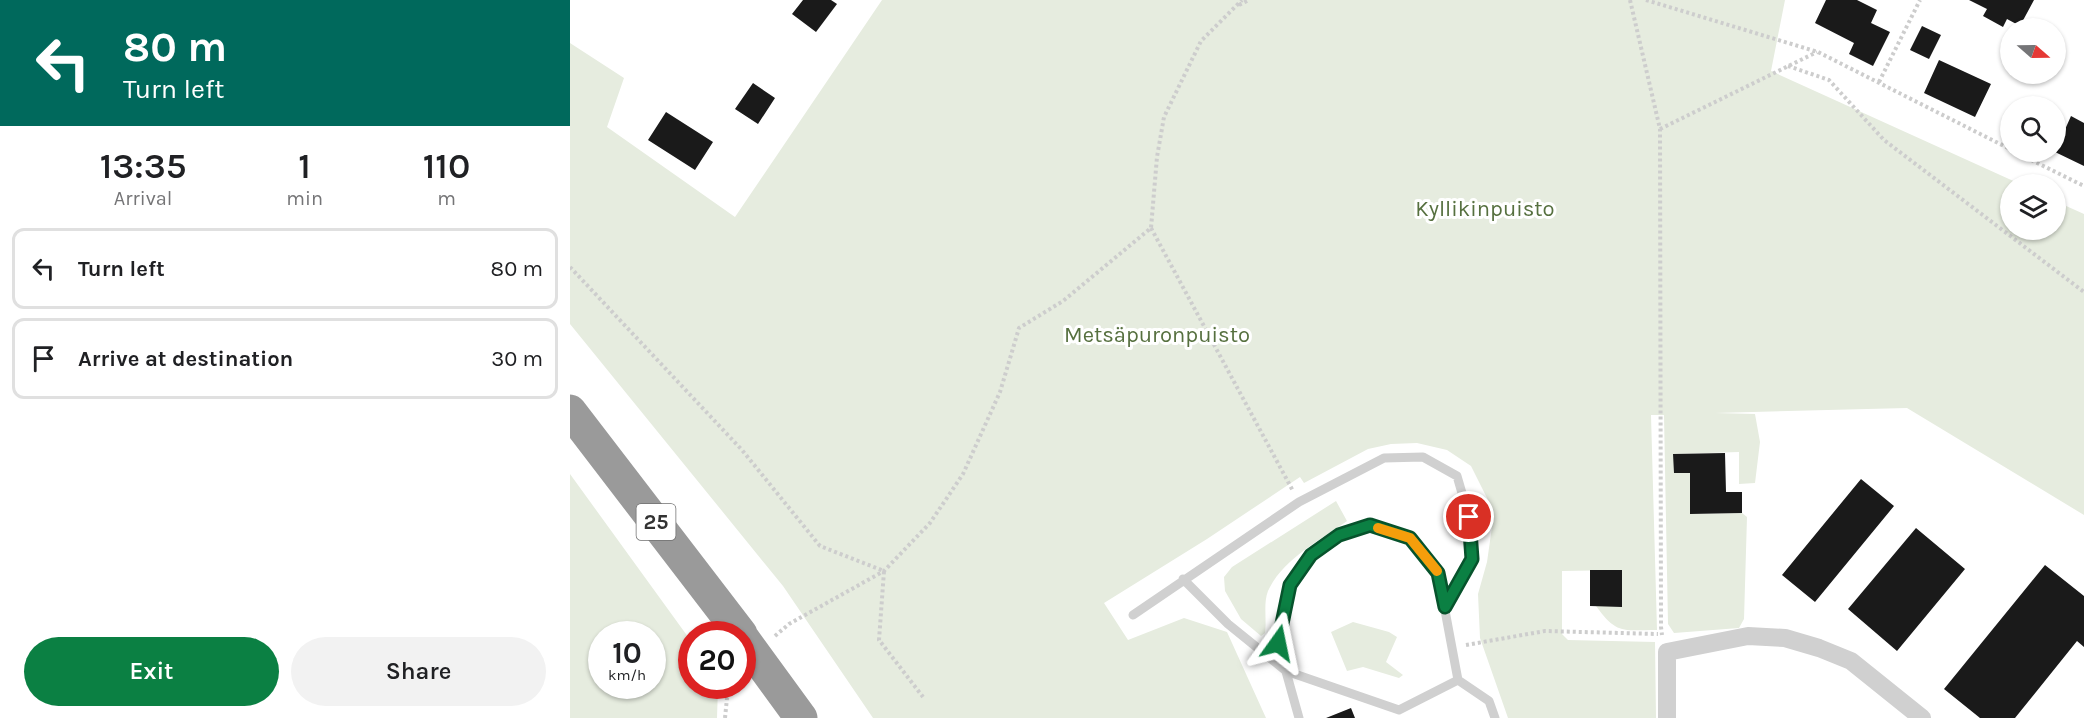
<!DOCTYPE html>
<meta charset="utf-8">
<style>
:root{--surface:#fff;--page:#f2f2f2;--text:#202124;--muted:#757577;--line:#e0e0e0;--accent:#0b8043}
body{margin:0;font-family:Karla,sans-serif;background:var(--page);color:var(--text);height:100vh;display:flex;flex-direction:column;font-size:22px;white-space:nowrap}
*{box-sizing:border-box;margin:0}
p{font-size:20px;color:var(--muted)}
.icon{flex:none;width:33px;height:33px;fill:none;stroke:currentColor;stroke-width:2;stroke-linecap:round;stroke-linejoin:round}
.map{position:relative;flex:1;overflow:hidden}
.side{display:flex;flex-direction:column;background:var(--surface);width:570px}
.side>*{flex:none}
.guide{background:#00695c;color:#fff;overflow:hidden}
.needle{width:39px;rotate:110deg}
.buttons{position:absolute;left:1430px;top:18px;display:grid;gap:12px}
.buttons a{display:grid;place-items:center;width:66px;height:66px;border-radius:50%;background:var(--surface);box-shadow:0 2px 4px #0004;font-size:30px}
.speed{position:absolute;left:18px;top:621px;display:flex;gap:12px;font-size:30px;font-weight:700;text-align:center}
.speed>*{display:grid;place-content:center;width:78px;height:78px;border-radius:50%;background:var(--surface);box-shadow:0 2px 4px #0004;line-height:1}
.speed small{font-size:15px;font-weight:400}
.speed .limit{border:9px solid #d22;background:#fff;color:#111}
.pin{position:absolute;display:grid;place-items:center;width:51px;height:51px;color:#fff;margin:-26px;border:3px solid #fff;border-radius:50%;box-shadow:0 2px 6px #0007}
.me{position:absolute;width:66px;margin:-33px;rotate:12deg;stroke-linejoin:round;filter:drop-shadow(0 0 4px #0008)}
.turn{display:flex;align-items:center;gap:21px;height:126px;padding:0 24px;font-size:27px}
.turn .icon{width:78px;height:78px;stroke-width:2.5}
.turn b{display:block;font-size:42px;line-height:51px}
.eta{display:flex;justify-content:space-evenly;align-items:center;height:102px;text-align:center}
.eta b{font-size:36px;font-weight:600;line-height:42px}
.cta{display:flex;gap:12px;margin-top:auto;padding:12px 24px}
.cta a{flex:1;height:69px;border-radius:36px;background:var(--accent);color:#fff;font-size:24px;font-weight:600;line-height:69px;text-align:center}
.cta a+a{background:var(--page);color:var(--text)}
ul{padding:0;list-style:none}
li{display:flex;align-items:center;gap:18px;height:81px;margin:0 12px 9px;padding:0 12px;border:3px solid var(--line);border-radius:12px}
li div{flex:1}
li b{display:block;font-size:22px}
li em{font-style:normal}
main{display:flex;flex:1;min-height:0}
.map>svg:first-child{display:block}
.green{fill:#e6ecdf;fill-rule:evenodd}
.building{fill:#1a1a1a}
.lines{fill:none;stroke-linecap:round;stroke-linejoin:round}
.path{stroke:#cdcdcd;stroke-width:4;stroke-dasharray:3 3;stroke-linecap:butt}
.lane{stroke:#d0d0d0;stroke-width:9}
.street{stroke:#d0d0d0;stroke-width:18}
.highway{stroke:#9a9a9a;stroke-width:33}
.route-casing{stroke:#07532c;stroke-width:15}
.route{stroke:#0b8043;stroke-width:10}
.slow{stroke:#f59e0b;stroke-width:10}
.labels{text-anchor:middle;dominant-baseline:central;stroke-width:6;stroke-linejoin:round;paint-order:stroke}
.shield{fill:#fff;stroke:#707070;stroke-width:1.5}
.shield-label{font-size:21px;font-weight:bold;fill:#333}
.park-label{font-size:22px;fill:#56703f;stroke:#fff}
</style>
<main>
<section class="side">
<div class="guide">
<div class="turn"><svg class="icon" aria-label="left" viewBox="0 0 24 24"><path d="M17 20v-9H6M10 6l-5 5 5 5"/></svg><div><b>80 m</b>Turn left</div></div>
</div>
<div class="eta">
<div><b>13:35</b><p>Arrival</p></div>
<div><b>1</b><p>min</p></div>
<div><b>110</b><p>m</p></div>
</div>
<ul>
<li><svg class="icon" aria-label="left" viewBox="0 0 24 24"><path d="M17 20v-9H6M10 6l-5 5 5 5"/></svg><div><b>Turn left</b></div><em>80 m</em></li>
<li><svg class="icon" aria-label="arrive" viewBox="0 0 24 24"><path d="M6 21V4h12l-3 4 3 4H6"/></svg><div><b>Arrive at destination</b></div><em>30 m</em></li>
</ul>
<div class="cta"><a>Exit</a><a>Share</a></div>
</section>
<div class="map">
<svg width="1514" height="718" viewBox="0 0 1514 718">
<rect width="100%" height="100%" fill="#fff"/>
<!-- green -->
<path class="green" d="M 312,0 L 1215,0 L 1201,71 L 1450,184 L 1440,184 L 1440,230 L 1485,230 L 1485,201 L 1514,214 L 1514,515 L 1337,408 L 1145,413 L 1185,414 L 1190,442 L 1185,483 L 1169,484 L 1169,452 L 1104,454 L 1104,473 L 1120,473 L 1120,514 L 1172,513 L 1177,517 L 1174,619 L 1169,628 L 1104,633 L 1098,624 L 1094,415 L 1081,415 L 1087,630 C 1053,630 1047,635 1026,606 L 1052,606 L 1052,570 L 992,571 L 992,634 L 998,640 L 1085,642 L 1086,718 L 938,718 L 910,638 L 908,594 L 917,562 L 922,527 L 918,500 L 901,466 L 877,450 L 847,443 L 821,444 L 798,449 L 734,483 L 730,477 L 637,539 L 534,603 L 558,640 L 614,618 L 657,632 L 696,718 L 303,718 L 213,586 L 0,324 L 0,43 L 54,78 L 37,127 L 165,217 Z
M 0,474 L 121,641 L 122,686 L 148,686 L 147,718 L 0,718 ZM 82,634 L 82,686 L 32,686 L 32,634 Z
M 766,501 L 777,521 C 750,540 712,560 698,591 C 693,604 697,619 695,633 L 691,636 L 671,619 L 655,591 L 654,577 L 662,567 Z
M 783,622 L 819,632 L 827,637 L 816,662 L 833,675 L 829,678 L 793,667 L 777,671 L 761,632 Z"/>
<!-- building -->
<path class="building" d="M 233,0 L 261,0 L 267,4 L 246,32 L 222,14 Z
M 1256,0 L 1287,0 L 1307,10 L 1301,23 L 1320,32 L 1303,66 L 1279,54 L 1284,43 L 1245,23 Z
M 1399,0 L 1464,0 L 1450,26 L 1437,19 L 1433,27 L 1413,16 L 1417,9 Z
M 1352,26 L 1371,35 L 1359,59 L 1340,50 Z
M 1369,60 L 1421,84 L 1405,117 L 1354,93 Z
M 183,83 L 205,98 L 188,124 L 165,109 Z
M 96,112 L 143,142 L 125,170 L 78,140 Z
M 1501,116 L 1514,123 L 1514,166 L 1485,152 Z
M 1155,453 L 1156,492 L 1172,492 L 1172,513 L 1120,514 L 1120,473 L 1104,473 L 1103,454 Z
M 1291,479 L 1324,506 L 1245,602 L 1212,575 Z
M 1346,528 L 1395,569 L 1327,651 L 1278,609 Z
M 1475,565 L 1514,596 L 1514,647 L 1507,641 L 1445,718 L 1410,718 L 1374,689 Z
M 1020,570 L 1052,570 L 1052,607 L 1020,606 Z
M 781,708 L 785,718 L 756,718 Z"/>
<g class="lines">
<!-- path -->
<path class="path" d="M 1060,0 L 1090,129 L 1091,627 L 1092,635
M 1076,0 L 1248,52 L 1440,149
M 669,5 L 679,0
M 1218,66 L 1259,80 L 1314,140 L 1514,292
M 1309,82 L 1350,0
M 1090,129 L 1247,52
M 1445,152 L 1514,186
M 581,228 L 723,491
M 0,267 L 172,450 L 250,546 L 314,571 L 309,640 L 353,697
M 205,636 L 219,624 L 314,571 L 360,523 L 393,474 L 430,392 L 449,328 L 493,301 L 581,228 L 587,157 L 594,117 L 631,41 L 672,0
M 896,645 L 975,631 L 1088,634
M 155,718 L 157,698 L 165,686"/>
<!-- lane -->
<path class="lane" d="M 613,579 L 658,624 L 716,671 L 829,710 L 888,680
M 563,615 L 729,502 L 814,458 L 853,457 L 887,476 L 899,517 L 902,559 L 875,607
M 729,718 L 708,643 L 720,585 L 741,555 L 769,535 L 800,525 L 840,538 L 868,573 L 888,680 L 919,701 L 925,718"/>
<!-- street -->
<path class="street" d="M 1097,718 L 1097,652 L 1178,636 L 1215,638 L 1249,648 L 1281,661 L 1352,718"/>
<!-- highway -->
<path class="highway" d="M 0,411 L 171,634
M 172,637 L 231,718"/>
</g>
<g class="lines">
<defs>
<path id="route" d="M 708,643 L 720,585 L 741,555 L 769,535 L 800,525 L 840,538 L 868,573 L 875,607 L 902,559 L 899,517"/>
</defs>
<!-- route casing -->
<use href="#route" class="route-casing"/>
<!-- route -->
<use href="#route" class="route"/>
<!-- slow -->
<path class="slow" d="M 808,528 L 840,538 L 867,571"/>
</g>
<g class="labels">
<!-- shield labels -->
<rect class="shield" x="66.5" y="504" width="39" height="36" rx="4.5"/>
<g class="shield-label">
<text x="86" y="522">25</text>
</g>
<!-- park labels -->
<g class="park-label">
<text x="915" y="209">Kyllikinpuisto</text>
<text x="587" y="335">Metsäpuronpuisto</text>
</g>
</g>
</svg>
<div class="buttons">
<a><svg class="needle" viewBox="-14 -14 28 28"><path d="M0-13l5 13h-10z" fill="#e53935"/><path d="M0 13l5-13h-10z" fill="#757577"/></svg></a>
<a><svg class="icon" aria-label="search" viewBox="0 0 24 24"><circle cx="10" cy="10" r="6"/><path d="M15 15l6 6"/></svg></a>
<a><svg class="icon" aria-label="layers" viewBox="0 0 24 24"><path d="M12 4l9 5-9 5-9-5zM3 14l9 5 9-5"/></svg></a>
</div>
<div class="speed"><div>10<small>km/h</small></div><div class="limit">20</div></div>
<div class="pin" style="left:899px;top:517px;background:#d93025"><svg class="icon" aria-label="arrive" viewBox="0 0 24 24"><path d="M6 21V4h12l-3 4 3 4H6"/></svg></div>
<svg class="me" style="left:708px;top:643px" viewBox="-20 -20 40 40"><path d="M0-17L14 15 0 8-14 15z" fill="#0b8043" stroke="#fff" stroke-width="4"/></svg>
</div>
</main>
